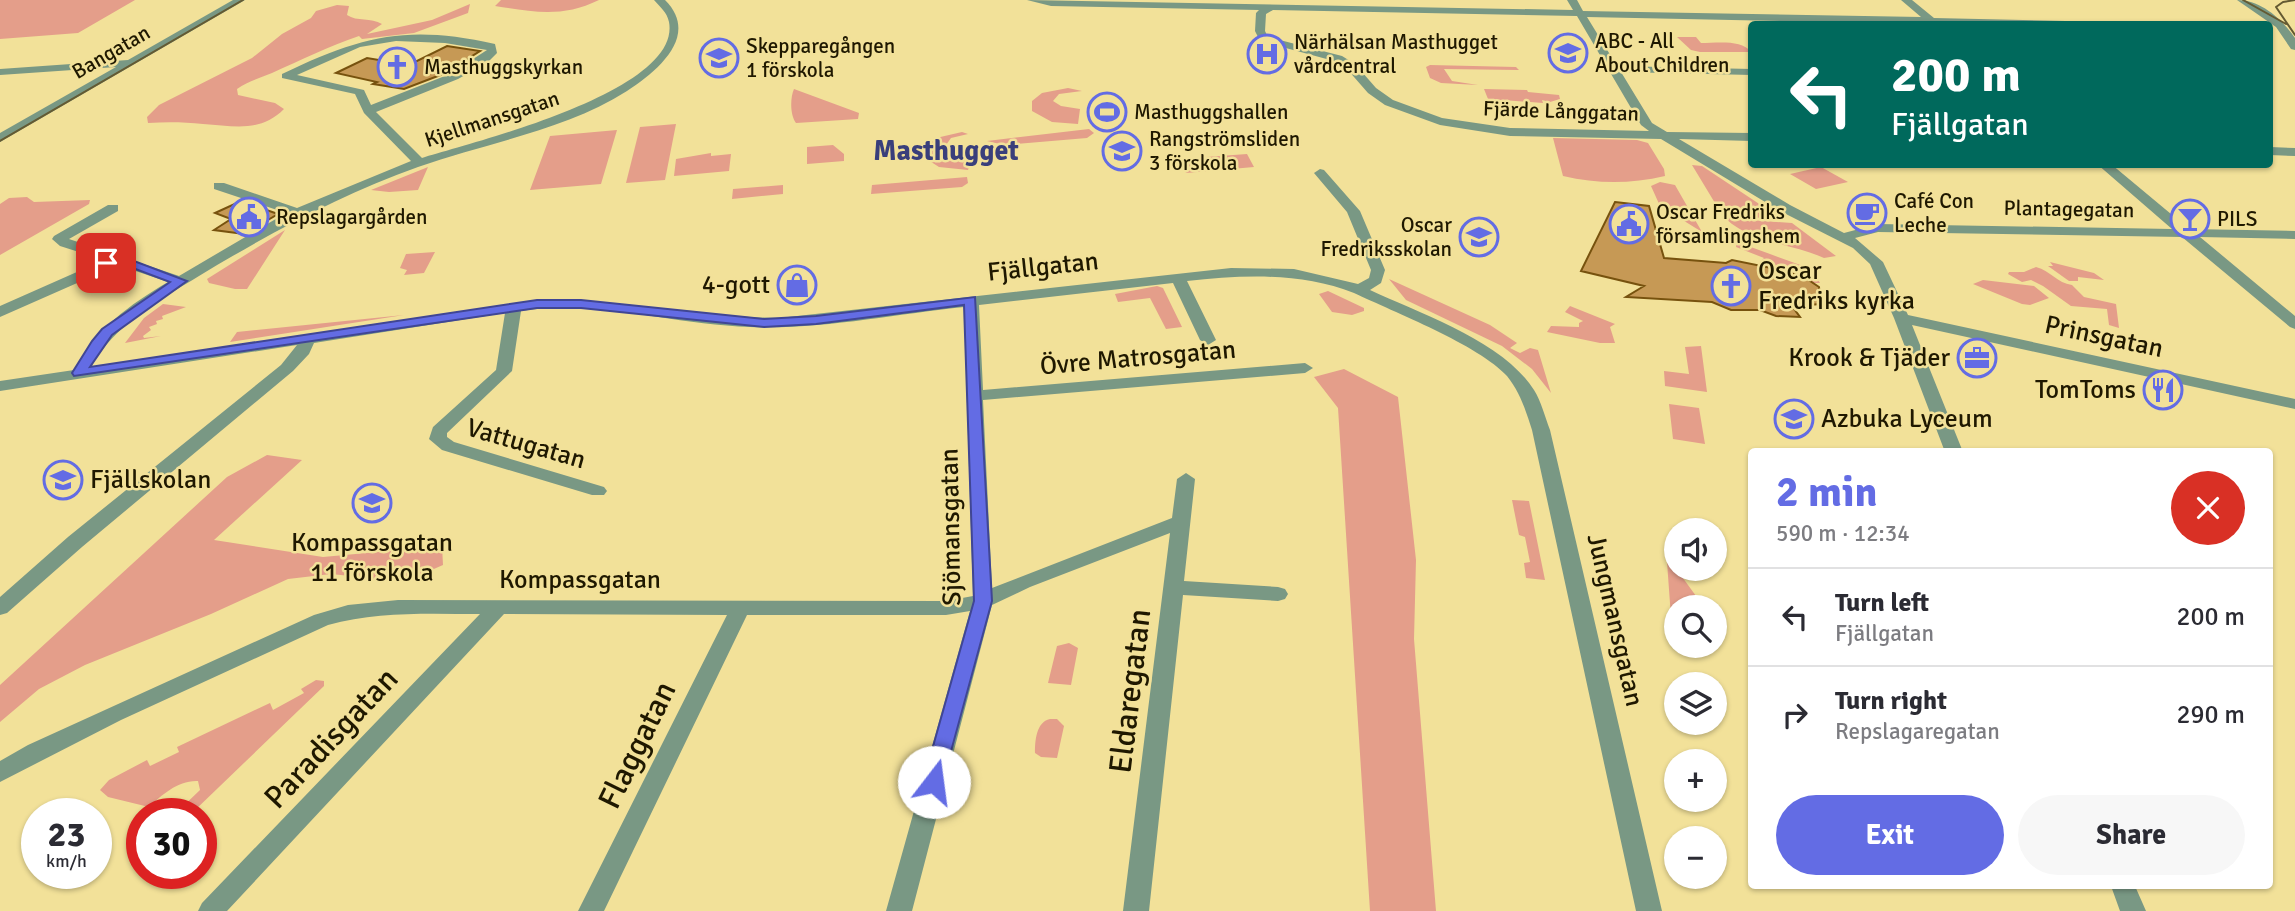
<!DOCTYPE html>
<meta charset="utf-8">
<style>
:root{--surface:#fff;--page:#f7f7f7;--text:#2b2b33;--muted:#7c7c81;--line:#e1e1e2;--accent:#636ce4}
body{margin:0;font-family:Signika,sans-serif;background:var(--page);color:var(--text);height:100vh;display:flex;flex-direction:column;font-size:26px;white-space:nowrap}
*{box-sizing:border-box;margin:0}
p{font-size:23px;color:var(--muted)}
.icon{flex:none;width:38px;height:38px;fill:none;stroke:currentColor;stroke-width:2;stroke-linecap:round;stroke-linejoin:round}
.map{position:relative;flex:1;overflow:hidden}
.drawer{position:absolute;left:1748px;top:448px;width:525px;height:441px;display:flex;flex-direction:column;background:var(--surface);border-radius:7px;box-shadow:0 2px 5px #0004}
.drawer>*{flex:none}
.top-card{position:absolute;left:1748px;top:21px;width:525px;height:147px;border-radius:7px;box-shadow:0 2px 5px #0004;background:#00695c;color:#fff;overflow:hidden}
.controls{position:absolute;left:1664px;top:518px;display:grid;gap:14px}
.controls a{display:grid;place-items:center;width:63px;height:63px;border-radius:50%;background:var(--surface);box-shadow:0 2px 5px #0004;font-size:35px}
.speed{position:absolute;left:21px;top:798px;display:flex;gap:14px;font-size:35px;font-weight:700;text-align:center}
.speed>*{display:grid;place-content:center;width:91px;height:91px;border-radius:50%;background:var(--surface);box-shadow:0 2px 5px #0004;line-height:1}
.speed small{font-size:18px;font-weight:400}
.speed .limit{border:10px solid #d22;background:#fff;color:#111}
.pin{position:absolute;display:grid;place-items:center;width:60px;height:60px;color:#fff;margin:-30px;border-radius:14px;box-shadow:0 4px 10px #0006}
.me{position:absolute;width:77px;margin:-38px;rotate:15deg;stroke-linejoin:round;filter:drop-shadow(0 0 5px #0008)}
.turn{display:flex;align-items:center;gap:24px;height:147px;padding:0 28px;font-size:32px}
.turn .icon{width:91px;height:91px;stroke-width:2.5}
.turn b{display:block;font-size:49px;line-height:60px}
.round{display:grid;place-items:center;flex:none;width:74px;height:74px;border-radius:37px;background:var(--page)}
.headline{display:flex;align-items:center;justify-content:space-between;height:119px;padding:0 28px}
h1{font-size:42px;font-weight:700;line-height:52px;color:var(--accent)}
.primary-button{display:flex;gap:14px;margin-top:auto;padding:14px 28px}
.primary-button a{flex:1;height:80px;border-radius:42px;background:var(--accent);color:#fff;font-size:28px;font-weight:700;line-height:80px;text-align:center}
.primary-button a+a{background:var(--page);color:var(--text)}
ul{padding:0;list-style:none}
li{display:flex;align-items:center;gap:21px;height:98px;padding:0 28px;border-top:2px solid var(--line)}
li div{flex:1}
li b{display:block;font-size:26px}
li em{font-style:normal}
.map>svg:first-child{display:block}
.green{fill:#e49e8a}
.building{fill:#c69955;stroke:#77520e;stroke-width:2}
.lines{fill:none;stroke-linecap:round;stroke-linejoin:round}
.minor{fill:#799884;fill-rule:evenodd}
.tram{stroke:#645a32;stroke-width:2}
.route{fill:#636ce4;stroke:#404694;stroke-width:2}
.labels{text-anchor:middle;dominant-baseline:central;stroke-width:5;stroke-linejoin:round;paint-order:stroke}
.far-poi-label{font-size:21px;fill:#1f1800;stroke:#f2e199;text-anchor:start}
.far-street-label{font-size:21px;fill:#1f1800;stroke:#f2e199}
.street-label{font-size:26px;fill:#1f1800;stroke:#f2e199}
.poi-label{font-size:26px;fill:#1f1800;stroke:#f2e199;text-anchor:start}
.far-district-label{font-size:28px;font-weight:bold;fill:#393f7b;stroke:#f2e199}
.near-street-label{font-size:32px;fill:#1f1800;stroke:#f2e199}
</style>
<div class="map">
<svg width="2295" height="911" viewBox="0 0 2295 911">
<rect width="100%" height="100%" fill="#f2e199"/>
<!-- green -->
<path class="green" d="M 0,0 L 135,0 L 78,33 L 0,39 Z
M 501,0 L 599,0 C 562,18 534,12 495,6 Z
M 470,4 L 468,13 L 414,33 L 362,39 L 359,36 C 329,46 301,60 272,73 C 260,78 248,81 237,89 L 238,95 L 275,103 L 284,109 C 260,133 234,126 203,124 C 184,122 166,122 148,123 L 147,117 L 159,105 L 252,58 L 282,34 L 311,18 L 316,11 L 337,5 L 349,6 L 347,15 C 357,22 371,17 382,24 L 367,34 L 432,20 Z
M 1677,37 L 1696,37 L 1701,43 C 1716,43 1742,39 1751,52 L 1700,52 L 1691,50 Z
M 1430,65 L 1516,67 L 1519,70 L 1444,69 L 1452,81 L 1478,85 L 1441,83 L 1430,78 L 1426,67 Z
M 1068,88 L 1082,91 L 1059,94 L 1053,101 L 1061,106 L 1080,109 L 1078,124 L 1052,122 L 1032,111 L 1032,101 L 1042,93 Z
M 794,89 L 859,113 L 858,119 L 796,123 C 790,115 790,98 794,89 Z
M 1484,89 L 1527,90 L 1528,92 L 1559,95 L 1560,99 L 1550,102 L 1542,100 L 1543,103 L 1488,99 Z
M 676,124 L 665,180 L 626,183 L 640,127 Z
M 1089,129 L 1094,133 L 1087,138 L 1004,145 L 987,141 Z
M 617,130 L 601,184 L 530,190 L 550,136 Z
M 962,132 L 968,134 L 951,138 L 946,145 L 950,150 L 974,154 L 968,170 L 939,167 L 925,158 L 923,151 L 936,138 Z
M 1553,138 L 1637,140 L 1648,143 L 1664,169 L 1665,176 C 1630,184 1598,184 1563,176 Z
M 833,145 L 844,154 L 844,161 L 807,164 L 807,147 Z
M 711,153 L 711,156 L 731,154 L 729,171 L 674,176 L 676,159 Z
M 1247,154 L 1254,167 L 1186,173 L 1179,159 Z
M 1692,165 L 1702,166 L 1782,219 L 1747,217 L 1718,208 Z
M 428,167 L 418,190 L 389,192 L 371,190 Z
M 1821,167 L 1848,182 L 1816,189 L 1790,174 Z
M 967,177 L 968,183 L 962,187 L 871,194 L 872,185 Z
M 1660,182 L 1675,185 L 1702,232 L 1660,206 L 1651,186 Z
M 783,185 L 783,194 L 732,199 L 733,189 Z
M 27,197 L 34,202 L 90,200 L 89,204 L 0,255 L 0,204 L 9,198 Z
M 1720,212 L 1749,220 L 1792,223 L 1836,256 L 1824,258 C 1792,243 1742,242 1720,212 Z
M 285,230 L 247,289 L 235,289 L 209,283 L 207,279 Z
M 1737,242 L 1803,266 L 1813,272 L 1820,283 L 1813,283 L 1806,277 L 1764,266 L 1761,261 L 1764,258 L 1736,247 Z
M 435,252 L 424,273 L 404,275 L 407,270 L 400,268 L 406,254 Z
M 2050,262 L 2094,273 L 2104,280 L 2078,277 L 2078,281 L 2069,281 L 2048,266 L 2053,266 Z
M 2036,267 C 2051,271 2057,283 2072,285 L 2084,297 L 2116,304 L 2119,328 L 2109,325 L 2107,309 L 2071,306 L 2043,286 L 2031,280 L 2022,282 L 2008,274 L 2009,272 L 2024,272 Z
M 1389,279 L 1490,325 L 1517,343 L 1510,348 L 1520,353 L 1530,348 L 1538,350 L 1551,393 L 1532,369 L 1502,346 L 1406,300 Z
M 1983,280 L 2034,286 L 2049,298 L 2030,305 L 2022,304 L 1973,284 Z
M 1157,286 L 1163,288 L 1182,327 L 1166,329 L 1150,298 L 1118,302 L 1115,294 Z
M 1328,291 L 1364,308 L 1364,311 L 1352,315 L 1332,312 L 1319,294 Z
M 163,304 L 186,307 L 162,316 L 163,319 L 156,321 L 157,324 L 149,327 L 151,330 L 143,336 L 144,338 L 161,336 L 125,343 L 144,318 Z
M 1570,306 L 1615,324 L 1610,327 L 1615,343 L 1600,343 L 1547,332 L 1551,326 L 1579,327 L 1579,323 L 1583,321 L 1565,312 Z
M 404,315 L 230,342 L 237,332 Z
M 1701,346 L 1707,392 L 1665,386 L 1664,371 L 1689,374 L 1685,347 Z
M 1344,369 L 1398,397 L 1416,560 L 1414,639 L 1436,911 L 1370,911 L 1338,408 L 1314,377 Z
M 1669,404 L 1699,408 L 1705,444 L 1673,439 Z
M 267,455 L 302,460 L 214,540 L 323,557 L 442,546 L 443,565 L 420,575 L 379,579 L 331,574 L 288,579 L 211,614 L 85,665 L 39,689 L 0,722 L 0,685 L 227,477 Z
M 1512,500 L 1529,501 L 1545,580 L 1526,578 L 1524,563 L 1530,562 L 1525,537 L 1519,535 Z
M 1667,562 L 1672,563 L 1704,607 L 1676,607 L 1676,618 L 1671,617 Z
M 1069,643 L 1078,648 L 1071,685 L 1048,683 L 1057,646 Z
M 316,680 L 324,681 L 324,686 L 192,813 L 175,814 L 200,790 L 198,781 C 178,780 162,795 149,807 L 108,797 L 100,790 L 109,780 L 147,760 L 150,766 L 179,752 L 177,747 L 270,703 L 273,710 L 304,693 L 301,689 Z
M 1050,719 L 1057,719 L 1064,726 L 1057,758 L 1041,757 L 1035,753 C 1035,741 1036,722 1050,719 Z"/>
<!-- building -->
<path class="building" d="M 447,46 L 480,51 L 443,74 L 404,89 L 373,84 L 377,82 L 336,73 L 367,58 L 409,65 Z
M 241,201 L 278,214 L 244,234 L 214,230 L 231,219 L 215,213 Z
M 1615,202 L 1649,206 L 1664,258 L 1726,263 L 1732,260 L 1786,271 L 1804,277 L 1819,287 L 1821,304 L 1792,306 L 1800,317 L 1776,316 L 1760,310 L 1731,310 L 1712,302 L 1626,297 L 1644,286 L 1581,271 Z"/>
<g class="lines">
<!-- minor -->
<path class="minor" d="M 233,0 L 245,0 L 0,142 L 0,133 L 116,67 L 0,75 L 0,69 L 128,60 Z
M 654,0 L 665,0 C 700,35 659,70 627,91 C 564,131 488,142 418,167 C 340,195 270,233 199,276 C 158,301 115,324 91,367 L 537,300 C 618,300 698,317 779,318 L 1231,268 L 1294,269 L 1358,284 L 1369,278 L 1371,270 L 1347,212 L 1314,173 L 1320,169 L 1324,170 L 1360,211 L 1385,270 L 1381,283 L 1370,290 C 1421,314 1503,341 1534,390 C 1541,401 1545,417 1550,430 L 1662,911 L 1636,911 L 1532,430 C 1526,411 1520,392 1507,376 C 1479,345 1394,312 1354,293 C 1301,272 1243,275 1187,281 L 1216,340 L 1208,345 L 1200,340 L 1173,283 L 979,305 L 983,390 L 1305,363 L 1313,368 L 1305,373 L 983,400 L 992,588 L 1172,518 L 1177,479 L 1186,473 L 1195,479 L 1184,581 L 1278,587 L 1285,589 L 1288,594 L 1285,599 L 1278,601 L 1183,595 L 1149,911 L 1123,911 L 1170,533 L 1030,587 L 992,605 L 912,911 L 886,911 L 970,611 L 946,615 L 747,615 L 604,911 L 578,911 L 727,615 L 504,614 L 227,911 L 198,911 L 202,903 L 480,614 C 429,614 377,611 328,625 L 121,720 L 0,782 L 0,761 L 28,745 L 314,615 L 348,605 L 398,600 L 946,601 L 973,596 L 964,307 C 895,314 820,330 750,327 C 674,325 597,299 521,311 L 512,371 L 447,433 L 447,437 L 454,442 L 604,487 L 607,491 L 604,495 L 592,495 L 442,450 L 429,439 L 433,427 L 496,370 L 505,313 L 314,343 L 309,354 L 293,371 L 82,547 L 7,613 L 0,615 L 0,597 L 68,537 L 281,365 L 297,345 L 0,391 L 0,381 L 74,370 C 96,329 129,305 168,282 L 118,265 L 0,317 L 0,306 L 104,260 L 60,246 L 52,239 L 54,236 L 108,205 L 118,205 L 118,211 L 69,239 L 179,276 L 286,213 L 214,189 L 214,183 L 224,183 L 297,208 L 411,161 L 364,113 L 355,94 L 282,78 L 282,74 C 361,36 407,24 495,44 L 497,53 L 488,62 L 458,79 L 376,112 L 422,158 C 469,143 682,92 669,22 C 667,12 660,7 654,0 ZM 396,41 L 445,43 L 487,50 L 450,74 L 371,105 L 364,90 L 297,75 L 360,47 Z
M 1027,0 L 1573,10 L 1567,0 L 1577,0 L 1583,11 L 1921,17 L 1901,0 L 1912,0 L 1934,18 L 2110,22 L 2111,24 L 1931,24 L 1587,17 L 1617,66 L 1752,69 L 1752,75 L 1621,72 L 1652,123 L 1667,132 L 1752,133 L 1752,141 L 1679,139 L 1790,205 L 1844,233 L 1878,224 L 2172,229 L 2097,164 L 2111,164 L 2189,229 L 2295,231 L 2295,239 L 2200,237 L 2295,316 L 2295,329 L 2290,327 L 2182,237 L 1878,232 L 1855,238 L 1883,262 L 1908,315 L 2295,399 L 2295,409 L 1912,325 L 1963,452 L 1945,452 L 1894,318 L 1870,264 L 1853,248 L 1780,211 L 1661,139 L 1510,136 L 1440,125 L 1385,105 L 1368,93 L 1347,69 L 1334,61 L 1260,41 L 1255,31 L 1256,13 L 1259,10 L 1051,6 ZM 1273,10 L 1577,16 L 1641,125 L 1649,131 L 1510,128 L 1442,118 L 1393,100 L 1376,88 L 1355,64 L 1342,56 L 1268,37 L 1265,31 L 1266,14 Z
M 2237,0 C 2261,0 2282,19 2295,38 L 2295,50 L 2291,49 L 2276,27 Z
M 2270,147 L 2295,148 L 2295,156 L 2270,155 Z
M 2111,886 L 2135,886 L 2146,911 L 2120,911 Z"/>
<!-- tram -->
<path class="tram" d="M 2243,0 L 2286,24
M 2295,0 L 2283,2 L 2276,7 L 2295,35
M 0,141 L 243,0"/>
</g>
<!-- route -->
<path class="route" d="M 126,258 L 187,281 L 112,335 L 90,367 L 537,300 L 581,300 L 764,319 L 816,316 L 975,297 L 992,601 L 941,788 L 934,790 L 927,788 L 923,782 L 974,601 L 964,305 L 816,324 L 764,327 L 581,308 L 537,308 L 74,376 L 72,373 L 92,341 L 102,329 L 170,282 L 125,265 L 106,267 L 100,263 L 106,259 Z"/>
<!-- icons -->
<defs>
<symbol id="school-ring" viewBox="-11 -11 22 22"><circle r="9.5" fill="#f2e199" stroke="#636ce4" stroke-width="1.5"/><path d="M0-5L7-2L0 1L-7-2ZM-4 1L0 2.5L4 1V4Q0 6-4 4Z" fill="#636ce4"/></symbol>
<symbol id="hospital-ring" viewBox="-11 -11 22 22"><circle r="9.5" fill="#f2e199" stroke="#636ce4" stroke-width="1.5"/><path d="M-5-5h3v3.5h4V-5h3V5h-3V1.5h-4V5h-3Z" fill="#636ce4"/></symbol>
<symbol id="church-ring" viewBox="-11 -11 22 22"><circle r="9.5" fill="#f2e199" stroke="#636ce4" stroke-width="1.5"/><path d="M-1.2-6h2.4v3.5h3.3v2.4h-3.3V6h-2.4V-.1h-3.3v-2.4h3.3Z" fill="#636ce4"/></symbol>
<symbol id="stadium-ring" viewBox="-11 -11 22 22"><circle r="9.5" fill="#f2e199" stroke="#636ce4" stroke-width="1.5"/><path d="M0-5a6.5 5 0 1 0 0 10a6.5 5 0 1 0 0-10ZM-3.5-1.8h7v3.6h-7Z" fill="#636ce4"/></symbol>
<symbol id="cafe-ring" viewBox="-11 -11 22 22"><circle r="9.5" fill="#f2e199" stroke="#636ce4" stroke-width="1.5"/><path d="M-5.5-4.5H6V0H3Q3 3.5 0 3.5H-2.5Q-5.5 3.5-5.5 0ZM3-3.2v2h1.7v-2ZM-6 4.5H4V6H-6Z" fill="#636ce4"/></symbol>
<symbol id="civic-ring" viewBox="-11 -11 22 22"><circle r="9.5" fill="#f2e199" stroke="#636ce4" stroke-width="1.5"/><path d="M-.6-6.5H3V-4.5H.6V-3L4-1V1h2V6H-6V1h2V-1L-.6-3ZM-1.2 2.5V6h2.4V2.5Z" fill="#636ce4"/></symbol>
<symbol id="bar-ring" viewBox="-11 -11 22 22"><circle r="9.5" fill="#f2e199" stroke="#636ce4" stroke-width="1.5"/><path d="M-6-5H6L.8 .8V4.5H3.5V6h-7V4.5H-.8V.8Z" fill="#636ce4"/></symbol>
<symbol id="shop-ring" viewBox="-11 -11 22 22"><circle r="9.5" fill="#f2e199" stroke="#636ce4" stroke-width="1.5"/><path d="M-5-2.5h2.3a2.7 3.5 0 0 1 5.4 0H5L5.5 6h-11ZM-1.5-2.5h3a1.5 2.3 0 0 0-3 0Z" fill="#636ce4"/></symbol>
<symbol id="office-ring" viewBox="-11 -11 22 22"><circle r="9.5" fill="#f2e199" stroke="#636ce4" stroke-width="1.5"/><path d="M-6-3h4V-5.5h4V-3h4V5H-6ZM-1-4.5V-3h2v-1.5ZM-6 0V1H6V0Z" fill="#636ce4"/></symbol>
<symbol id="restaurant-ring" viewBox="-11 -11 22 22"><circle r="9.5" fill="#f2e199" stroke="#636ce4" stroke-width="1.5"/><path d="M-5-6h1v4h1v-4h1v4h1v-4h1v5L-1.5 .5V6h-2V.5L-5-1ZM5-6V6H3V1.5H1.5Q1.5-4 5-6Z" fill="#636ce4"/></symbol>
</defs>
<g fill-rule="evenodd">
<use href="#school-ring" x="1546" y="31" width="44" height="44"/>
<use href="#hospital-ring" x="1245" y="32" width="44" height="44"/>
<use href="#school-ring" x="697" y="36" width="44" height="44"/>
<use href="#church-ring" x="375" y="45" width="44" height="44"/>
<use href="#stadium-ring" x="1085" y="90" width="44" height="44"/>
<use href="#school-ring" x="1100" y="129" width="44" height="44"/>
<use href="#cafe-ring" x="1845" y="191" width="44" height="44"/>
<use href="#civic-ring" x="227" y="195" width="44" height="44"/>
<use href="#bar-ring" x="2168" y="197" width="44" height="44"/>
<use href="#civic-ring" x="1607" y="202" width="44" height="44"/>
<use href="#school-ring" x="1457" y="215" width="44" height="44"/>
<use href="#shop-ring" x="775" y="263" width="44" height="44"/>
<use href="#church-ring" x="1709" y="264" width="44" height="44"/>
<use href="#office-ring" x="1955" y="336" width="44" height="44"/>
<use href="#restaurant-ring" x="2141" y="368" width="44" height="44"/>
<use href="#school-ring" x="1772" y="397" width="44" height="44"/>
<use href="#school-ring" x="41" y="458" width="44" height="44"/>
<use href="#school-ring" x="350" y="481" width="44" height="44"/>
</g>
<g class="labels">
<!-- far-poi labels -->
<g class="far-poi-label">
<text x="1595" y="41">ABC - All<tspan x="1595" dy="24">About Children</tspan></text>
<text x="1294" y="42">Närhälsan Masthugget<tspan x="1294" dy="24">vårdcentral</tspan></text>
<text x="746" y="46">Skepparegången<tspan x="746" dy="24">1 förskola</tspan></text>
<text x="424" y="67">Masthuggskyrkan</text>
<text x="1134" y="112">Masthuggshallen</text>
<text x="1149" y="139">Rangströmsliden<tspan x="1149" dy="24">3 förskola</tspan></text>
<text x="1894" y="201">Café Con<tspan x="1894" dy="24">Leche</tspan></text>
<text x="1656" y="212">Oscar Fredriks<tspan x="1656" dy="24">församlingshem</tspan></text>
<text x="276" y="217">Repslagargården</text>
<text x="2217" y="219">PILS</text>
<text x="1452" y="225" text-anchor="end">Oscar<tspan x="1452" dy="24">Fredriksskolan</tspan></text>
</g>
<!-- far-street labels -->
<g class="far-street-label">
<text transform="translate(111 52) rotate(-30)">Bangatan</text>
<text transform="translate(1561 111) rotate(2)">Fjärde Långgatan</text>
<text transform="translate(492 119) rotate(-18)">Kjellmansgatan</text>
<text transform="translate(2069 209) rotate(1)">Plantagegatan</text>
</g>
<!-- street labels -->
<g class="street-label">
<text transform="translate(1043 267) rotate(-6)">Fjällgatan</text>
<text transform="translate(2104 337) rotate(12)">Prinsgatan</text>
<text transform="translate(1138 358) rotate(-5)">Övre Matrosgatan</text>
<text transform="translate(526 444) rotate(16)">Vattugatan</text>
<text transform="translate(951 527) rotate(-91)">Sjömansgatan</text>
<text x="580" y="580">Kompassgatan</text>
<text transform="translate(1615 620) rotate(77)">Jungmansgatan</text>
</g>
<!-- poi labels -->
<g class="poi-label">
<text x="1758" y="271">Oscar<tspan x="1758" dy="30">Fredriks kyrka</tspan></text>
<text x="770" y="285" text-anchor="end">4-gott</text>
<text x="1950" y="358" text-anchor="end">Krook &amp; Tjäder</text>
<text x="2136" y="390" text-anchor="end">TomToms</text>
<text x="1821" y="419">Azbuka Lyceum</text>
<text x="90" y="480">Fjällskolan</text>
<text x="372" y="543" text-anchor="middle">Kompassgatan<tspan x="372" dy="30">11 förskola</tspan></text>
</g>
<!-- far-district labels -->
<g class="far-district-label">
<text x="946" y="151">Masthugget</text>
</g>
<!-- near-street labels -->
<g class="near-street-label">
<text transform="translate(1130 691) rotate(-83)">Eldaregatan</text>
<text transform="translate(331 738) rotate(-47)">Paradisgatan</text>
<text transform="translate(637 745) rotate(-64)">Flaggatan</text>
</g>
</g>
</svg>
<div class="controls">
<a><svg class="icon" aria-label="sound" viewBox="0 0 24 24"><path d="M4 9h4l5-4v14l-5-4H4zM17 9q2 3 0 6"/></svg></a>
<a><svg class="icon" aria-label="search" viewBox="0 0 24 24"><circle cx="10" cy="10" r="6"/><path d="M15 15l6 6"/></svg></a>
<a><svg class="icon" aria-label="layers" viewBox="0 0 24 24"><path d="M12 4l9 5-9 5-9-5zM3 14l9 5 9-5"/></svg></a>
<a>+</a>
<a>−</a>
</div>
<div class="speed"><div>23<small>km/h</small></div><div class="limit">30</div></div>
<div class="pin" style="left:106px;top:263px;background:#d93025"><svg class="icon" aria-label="arrive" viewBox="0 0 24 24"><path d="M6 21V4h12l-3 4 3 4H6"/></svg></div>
<svg class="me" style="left:934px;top:782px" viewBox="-20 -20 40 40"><circle r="19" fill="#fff"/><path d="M0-13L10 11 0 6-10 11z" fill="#636ce4"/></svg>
<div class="top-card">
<div class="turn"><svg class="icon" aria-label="left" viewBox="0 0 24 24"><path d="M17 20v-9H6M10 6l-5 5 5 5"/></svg><div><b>200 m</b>Fjällgatan</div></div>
</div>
<section class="drawer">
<div class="headline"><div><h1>2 min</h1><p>590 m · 12:34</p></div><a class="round" style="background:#d93025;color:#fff"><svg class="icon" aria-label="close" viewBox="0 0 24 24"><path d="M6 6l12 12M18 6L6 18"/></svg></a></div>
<ul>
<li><svg class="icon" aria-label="left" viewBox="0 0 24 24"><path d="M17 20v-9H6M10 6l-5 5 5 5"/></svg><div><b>Turn left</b><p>Fjällgatan</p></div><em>200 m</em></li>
<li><svg class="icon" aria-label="right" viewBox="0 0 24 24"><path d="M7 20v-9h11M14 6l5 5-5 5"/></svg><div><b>Turn right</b><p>Repslagaregatan</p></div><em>290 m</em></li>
</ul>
<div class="primary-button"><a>Exit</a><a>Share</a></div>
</section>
</div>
